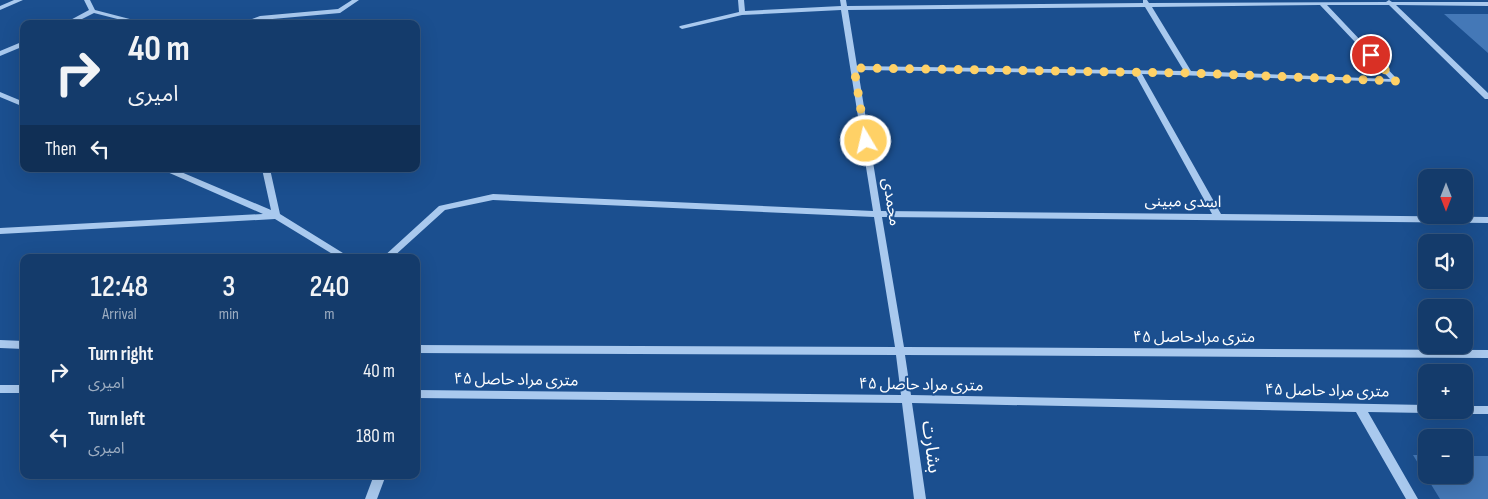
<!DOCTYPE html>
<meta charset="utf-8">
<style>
:root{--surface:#143b6b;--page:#214673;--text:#f1f3f6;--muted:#9dadc1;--line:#33557e}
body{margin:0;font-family:"Sofia Sans Condensed","Noto Sans Arabic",sans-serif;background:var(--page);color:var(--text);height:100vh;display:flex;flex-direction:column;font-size:19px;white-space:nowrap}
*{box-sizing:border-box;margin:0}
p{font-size:16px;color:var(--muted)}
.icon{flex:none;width:28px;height:28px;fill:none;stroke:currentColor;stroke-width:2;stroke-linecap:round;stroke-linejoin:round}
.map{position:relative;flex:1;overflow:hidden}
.drawer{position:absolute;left:20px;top:254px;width:400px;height:225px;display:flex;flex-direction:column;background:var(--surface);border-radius:10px;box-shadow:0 5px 20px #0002,0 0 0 1px var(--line)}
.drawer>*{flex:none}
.banner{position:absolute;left:20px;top:20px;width:400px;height:152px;border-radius:10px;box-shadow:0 5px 20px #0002,0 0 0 1px var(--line);background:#143b6b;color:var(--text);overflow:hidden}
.needle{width:32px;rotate:180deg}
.controls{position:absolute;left:1418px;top:169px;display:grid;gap:10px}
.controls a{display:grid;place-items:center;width:55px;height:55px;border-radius:10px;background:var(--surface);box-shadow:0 5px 20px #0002,0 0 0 1px var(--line);font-size:25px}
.pin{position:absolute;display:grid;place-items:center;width:42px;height:42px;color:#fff;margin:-21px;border:2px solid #fff;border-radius:50%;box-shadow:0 1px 5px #0007}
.me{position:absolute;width:55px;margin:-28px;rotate:351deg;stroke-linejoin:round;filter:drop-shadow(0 0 4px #0008)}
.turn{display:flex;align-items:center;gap:18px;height:105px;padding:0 25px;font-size:22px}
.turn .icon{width:65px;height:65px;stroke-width:2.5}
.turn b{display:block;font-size:35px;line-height:42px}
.then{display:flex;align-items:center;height:48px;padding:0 25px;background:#0003;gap:10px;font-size:19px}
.eta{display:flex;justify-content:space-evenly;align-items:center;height:85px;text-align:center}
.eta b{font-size:30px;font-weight:600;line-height:35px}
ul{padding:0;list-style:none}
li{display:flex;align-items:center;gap:15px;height:65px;padding:0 25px}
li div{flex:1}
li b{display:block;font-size:19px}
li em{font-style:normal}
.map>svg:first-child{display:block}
.building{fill:#4478b7}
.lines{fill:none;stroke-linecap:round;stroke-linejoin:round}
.minor{fill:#a9c9ee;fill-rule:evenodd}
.route{stroke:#ffd166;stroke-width:9;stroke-dasharray:0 16.2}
.labels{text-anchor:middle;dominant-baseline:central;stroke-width:4;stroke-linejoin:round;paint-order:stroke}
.street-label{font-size:16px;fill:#fff;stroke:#1b4f8f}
.near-street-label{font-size:19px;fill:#fff;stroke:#1b4f8f}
</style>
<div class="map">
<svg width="1488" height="499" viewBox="0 0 1488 499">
<rect width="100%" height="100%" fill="#1b4f8f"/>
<!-- building -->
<path class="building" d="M 1444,14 L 1488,14 L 1488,53 Z
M 1413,455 L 1426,455 L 1426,475 L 1464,475 L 1464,456 L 1488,456 L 1488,499 L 1440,499 Z"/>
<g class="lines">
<!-- minor -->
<path class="minor" d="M 14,0 L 23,0 L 0,10 L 0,6 Z
M 84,0 L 90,0 L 95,10 L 149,24 L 137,24 L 94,13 L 72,24 L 63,24 L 89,10 Z
M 352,0 L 359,0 L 340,13 L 261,20 L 249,24 L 239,24 L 260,16 L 338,9 Z
M 738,0 L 744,0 L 745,11 L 841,6 L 840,0 L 846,0 L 847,6 L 1143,3 L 1143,0 L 1147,0 L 1149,3 L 1386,2 L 1389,0 L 1392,2 L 1488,2 L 1488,6 L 1396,5 L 1488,93 L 1488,99 L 1485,99 L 1389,5 L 1327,5 L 1398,80 L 1398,82 L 1142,74 L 1221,214 L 1488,217 L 1488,223 L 882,217 L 904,347 L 1488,350 L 1488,358 L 905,355 L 911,395 L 1426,405 L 1426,410 L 1431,410 L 1430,412 L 1426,413 L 1368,412 L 1418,499 L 1406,499 L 1356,412 L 912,403 L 926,499 L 914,499 L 902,403 L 416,398 L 416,390 L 901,395 L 896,355 L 416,353 L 416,345 L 895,347 L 874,217 L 493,200 L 445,210 L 392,258 L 382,258 L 439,206 L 493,194 L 873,211 L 841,10 L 742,15 L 682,29 L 679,27 L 680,26 L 739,12 ZM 1320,5 L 1390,79 L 1191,71 L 1152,7 ZM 1145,7 L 1184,71 L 857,66 L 848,10 ZM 858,70 L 1135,74 L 1212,214 L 881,211 Z
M 24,41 L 24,46 L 0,56 L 0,51 Z
M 0,92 L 24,102 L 24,107 L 0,97 Z
M 164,169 L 174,169 L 271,210 L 262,169 L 270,169 L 280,214 L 351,258 L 339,258 L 275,219 L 0,234 L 0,228 L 263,214 L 165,171 Z
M 0,340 L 24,341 L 24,349 L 0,348 Z
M 0,385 L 24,385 L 24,393 L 0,393 Z
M 1464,406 L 1488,406 L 1488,414 L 1464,414 L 1460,413 L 1459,410 L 1464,410 Z
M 374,475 L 386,475 L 377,499 L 365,499 Z"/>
</g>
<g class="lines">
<!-- route -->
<path class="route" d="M 866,141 L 854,68 L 1189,73 L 1396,81 L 1371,55"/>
</g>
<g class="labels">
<!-- street labels -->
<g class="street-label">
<text transform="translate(891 202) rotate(81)">محمدی</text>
<text transform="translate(1183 202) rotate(1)">اسدی مبینی</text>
<text x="1194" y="337">۴۵ متری مرادحاصل</text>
<text transform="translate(516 380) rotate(1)">۴۵ متری مراد حاصل</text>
<text transform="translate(921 385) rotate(1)">۴۵ متری مراد حاصل</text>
<text transform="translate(1327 391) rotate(1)">۴۵ متری مراد حاصل</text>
</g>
<!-- near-street labels -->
<g class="near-street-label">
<text transform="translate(931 447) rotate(83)">بشارت</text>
</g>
</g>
</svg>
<div class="controls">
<a><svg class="needle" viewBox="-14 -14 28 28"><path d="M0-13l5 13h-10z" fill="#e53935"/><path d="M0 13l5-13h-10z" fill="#9dadc1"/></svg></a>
<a><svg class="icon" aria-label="sound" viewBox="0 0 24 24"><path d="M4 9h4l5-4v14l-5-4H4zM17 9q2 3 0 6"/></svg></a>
<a><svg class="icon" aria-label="search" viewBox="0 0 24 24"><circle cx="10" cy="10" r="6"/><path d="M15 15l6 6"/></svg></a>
<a>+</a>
<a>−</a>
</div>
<div class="pin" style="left:1371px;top:55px;background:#d93025"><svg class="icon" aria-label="arrive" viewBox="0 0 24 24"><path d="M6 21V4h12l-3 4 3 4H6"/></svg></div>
<svg class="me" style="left:866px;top:141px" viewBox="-20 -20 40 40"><circle r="17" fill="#ffd166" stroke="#fff" stroke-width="3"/><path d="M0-11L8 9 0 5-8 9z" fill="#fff"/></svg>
<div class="banner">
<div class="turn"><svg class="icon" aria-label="right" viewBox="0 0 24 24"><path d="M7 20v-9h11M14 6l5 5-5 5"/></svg><div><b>40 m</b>امیری</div></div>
<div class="then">Then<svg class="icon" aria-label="left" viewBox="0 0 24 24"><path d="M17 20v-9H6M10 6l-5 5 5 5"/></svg></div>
</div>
<section class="drawer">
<div class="eta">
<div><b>12:48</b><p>Arrival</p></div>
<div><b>3</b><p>min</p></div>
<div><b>240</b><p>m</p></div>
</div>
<ul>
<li><svg class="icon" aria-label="right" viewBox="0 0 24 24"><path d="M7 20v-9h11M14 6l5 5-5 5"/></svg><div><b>Turn right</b><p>امیری</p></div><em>40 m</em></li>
<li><svg class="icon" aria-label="left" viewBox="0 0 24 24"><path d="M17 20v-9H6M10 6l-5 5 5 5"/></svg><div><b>Turn left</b><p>امیری</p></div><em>180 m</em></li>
</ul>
</section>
</div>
